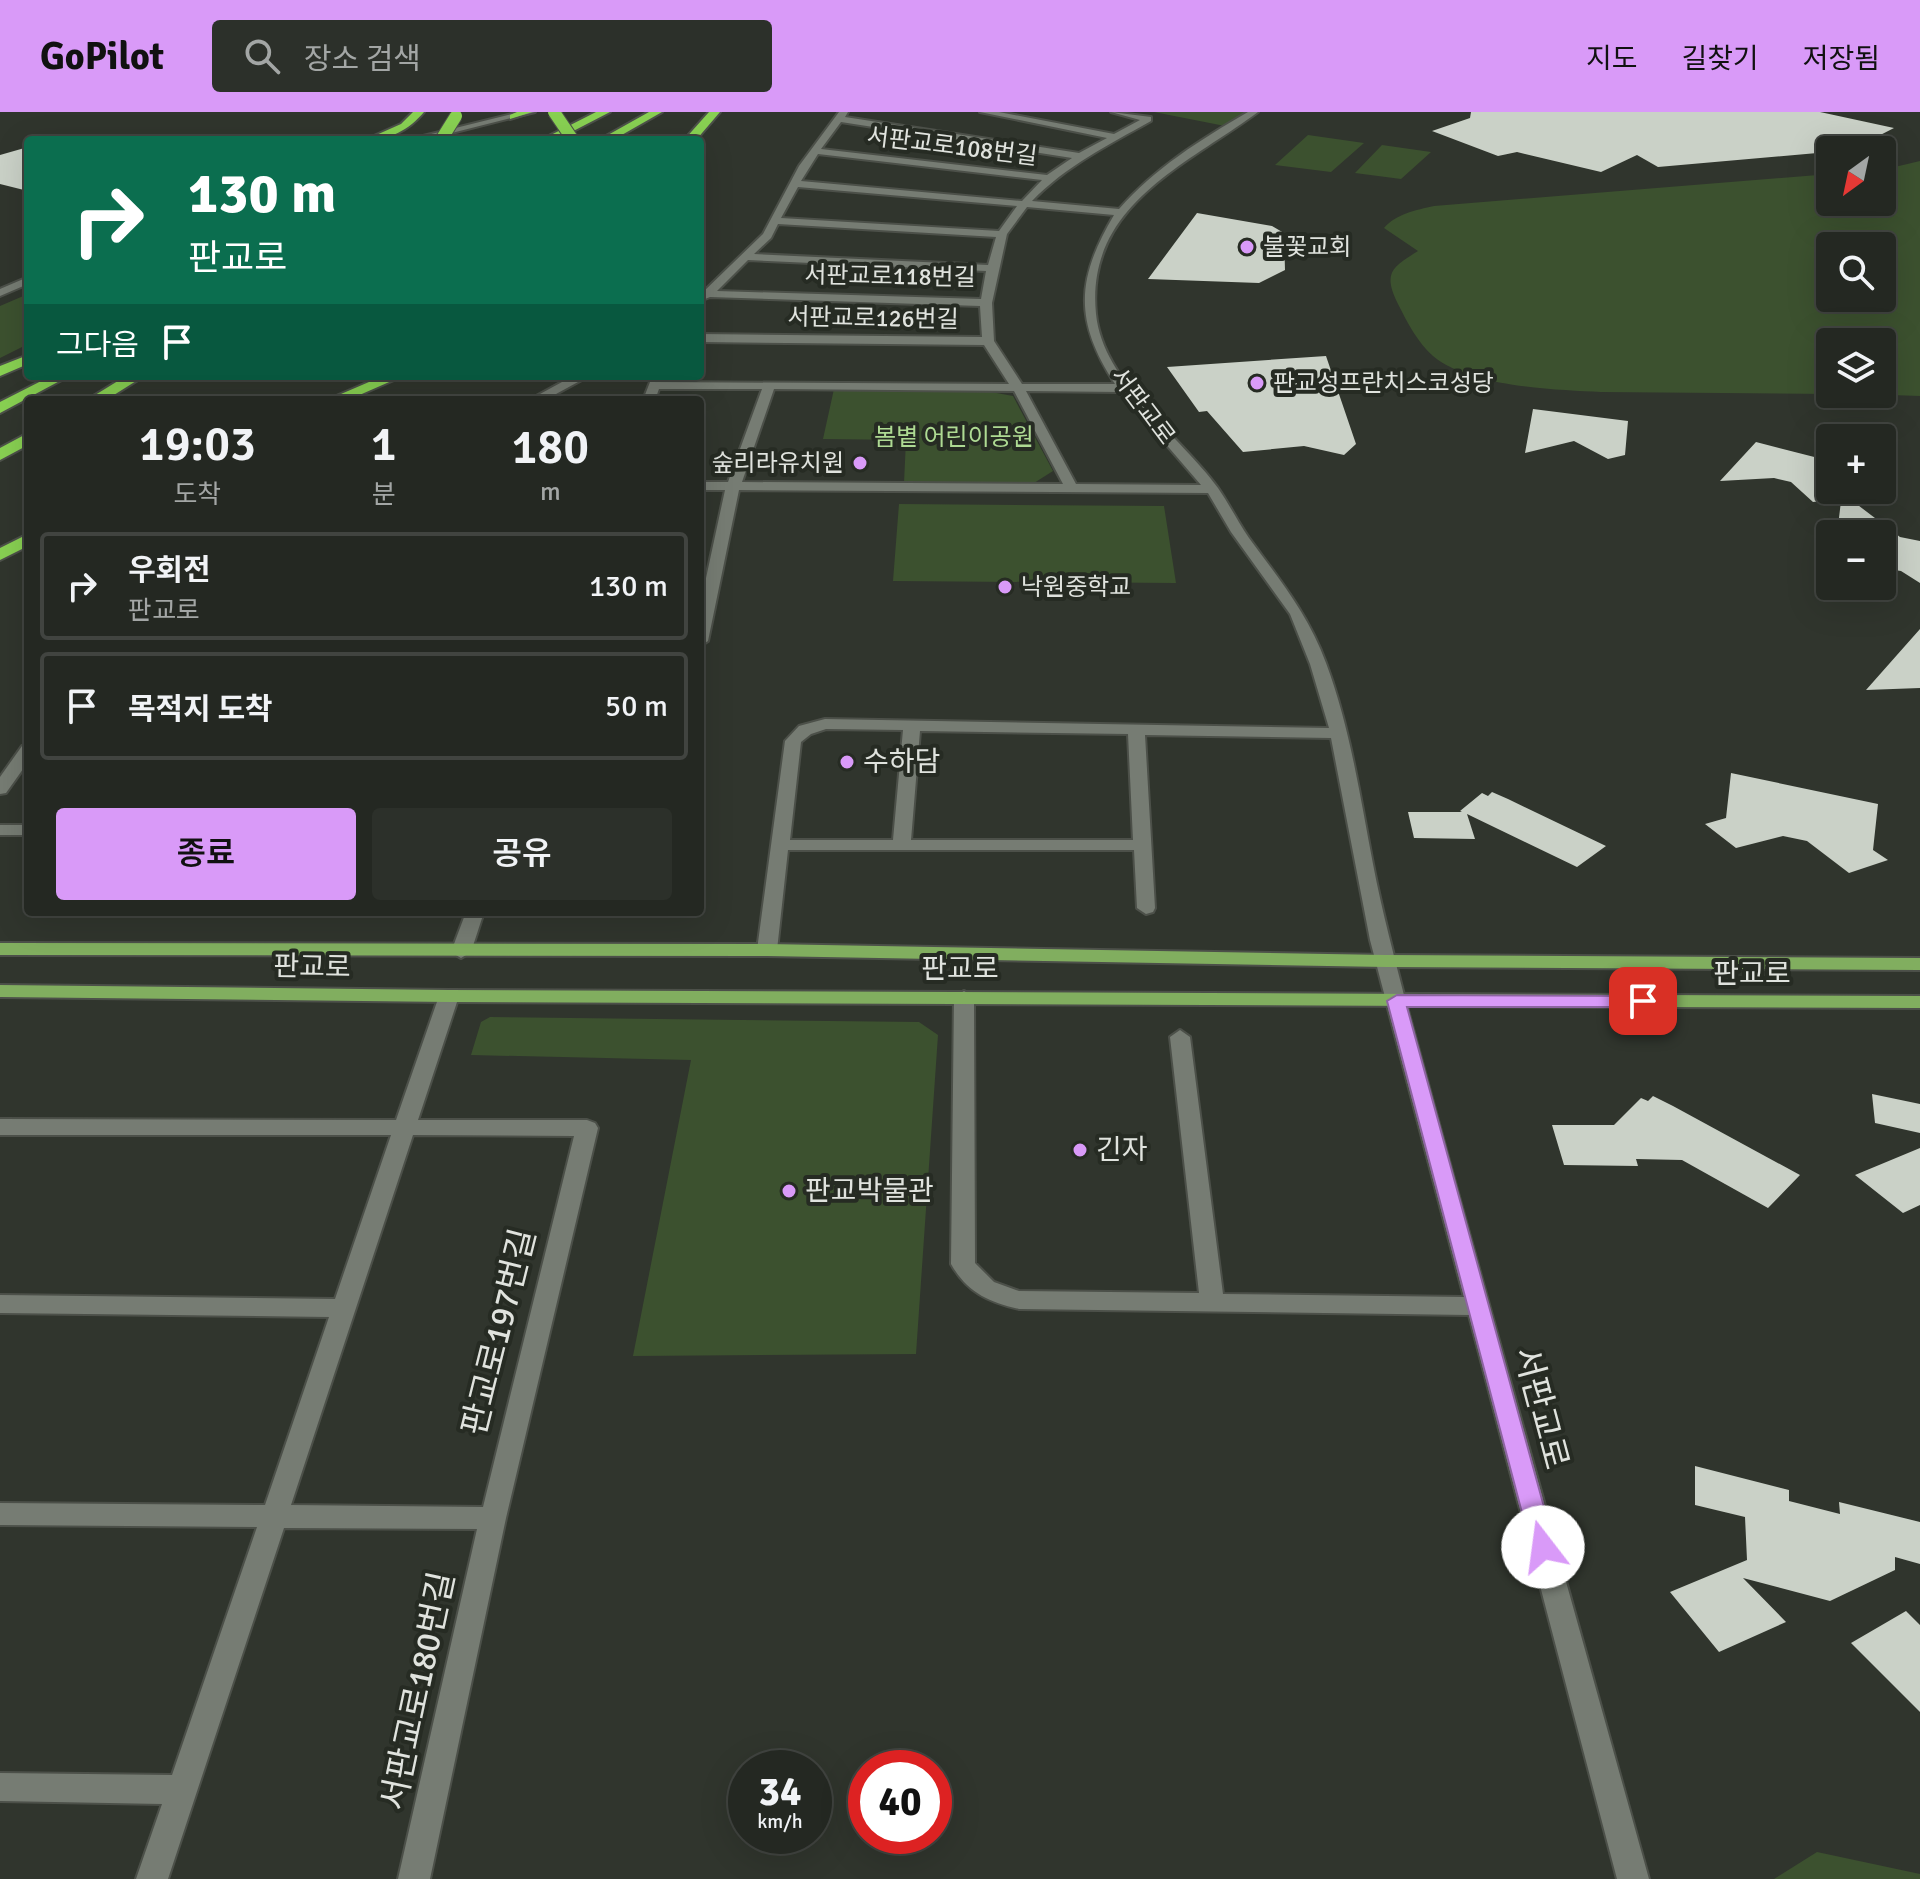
<!DOCTYPE html>
<html lang="ko">
<meta charset="utf-8">
<style>
:root{--surface:#242822;--page:#2c302a;--text:#f1f3f6;--muted:#a3a6a5;--line:#414440;--accent:#d99af8}
body{margin:0;font-family:Signika,"Noto Sans KR",sans-serif;background:var(--page);color:var(--text);height:100vh;display:flex;flex-direction:column;font-size:30px;white-space:nowrap}
*{box-sizing:border-box;margin:0}
p{font-size:26px;color:var(--muted)}
.icon{flex:none;width:44px;height:44px;fill:none;stroke:currentColor;stroke-width:2;stroke-linecap:round;stroke-linejoin:round}
.map{position:relative;flex:1;overflow:hidden}
.details{position:absolute;left:24px;top:284px;width:680px;height:520px;display:flex;flex-direction:column;background:var(--surface);border-radius:8px;box-shadow:0 8px 32px #0002,0 0 0 2px var(--line)}
.details>*{flex:none}
.banner{position:absolute;left:24px;top:24px;width:680px;height:244px;border-radius:8px;box-shadow:0 8px 32px #0002,0 0 0 2px var(--line);background:#0b6e4f;color:#fff;overflow:hidden}
.needle{width:52px;rotate:213deg}
.tools{position:absolute;left:1816px;top:24px;display:grid;gap:16px}
.tools a{display:grid;place-items:center;width:80px;height:80px;border-radius:8px;background:var(--surface);box-shadow:0 8px 32px #0002,0 0 0 2px var(--line);font-size:40px}
.speed{position:absolute;left:728px;top:1638px;display:flex;gap:16px;font-size:40px;font-weight:700;text-align:center}
.speed>*{display:grid;place-content:center;width:104px;height:104px;border-radius:50%;background:var(--surface);box-shadow:0 8px 32px #0002,0 0 0 2px var(--line);line-height:1}
.speed small{font-size:20px;font-weight:400}
.speed .limit{border:12px solid #d22;background:#fff;color:#111}
.pin{position:absolute;display:grid;place-items:center;width:68px;height:68px;color:#fff;margin:-34px;border-radius:16px;box-shadow:0 4px 12px #0006}
.me{position:absolute;width:88px;margin:-44px;rotate:345deg;stroke-linejoin:round;filter:drop-shadow(0 0 6px #0008)}
.turn{display:flex;align-items:center;gap:28px;height:168px;padding:0 32px;font-size:36px}
.turn .icon{width:104px;height:104px;stroke-width:2.5}
.turn b{display:block;font-size:56px;line-height:68px}
.then{display:flex;align-items:center;height:76px;padding:0 32px;background:#0003;gap:16px;font-size:30px}
.eta{display:flex;justify-content:space-evenly;align-items:center;height:136px;text-align:center}
.eta b{font-size:48px;font-weight:600;line-height:56px}
.primary-button{display:flex;gap:16px;margin-top:auto;padding:16px 32px}
.primary-button a{flex:1;height:92px;border-radius:8px;background:var(--accent);color:#111;font-size:32px;font-weight:600;line-height:92px;text-align:center}
.primary-button a+a{background:var(--page);color:var(--text)}
ul{padding:0;list-style:none}
li{display:flex;align-items:center;gap:24px;height:108px;margin:0 16px 12px;padding:0 16px;border:4px solid var(--line);border-radius:8px}
li div{flex:1}
li b{display:block;font-size:30px}
li em{font-style:normal}
header{display:flex;align-items:center;gap:48px;box-sizing:border-box;height:112px;padding:0 40px;background:var(--accent);color:#111}
header strong{font-size:38px}
nav{display:flex;gap:44px;margin-inline-start:auto;font-size:28px}
.search{width:560px;height:72px;background:var(--page);display:flex;align-items:center;gap:20px;box-sizing:border-box;padding:0 28px;border-radius:8px;color:var(--muted);font-size:30px}
.map>svg:first-child{display:block}
.green{fill:#3c512f;fill-rule:evenodd}
.building{fill:#cad1c7}
.lines{fill:none;stroke-linecap:round;stroke-linejoin:round}
.minor-casing{stroke:#4c5049;stroke-width:4}
.major-casing{stroke:#4c5049;stroke-width:4}
.highway-casing{stroke:#4c5049;stroke-width:4}
.minor{fill:#767c73;fill-rule:evenodd}
.major{fill:#81ae5f;fill-rule:evenodd}
.highway{fill:#88d052;fill-rule:evenodd}
.highway-bridge-casing{stroke:#4c5049;stroke-width:14;stroke-linecap:butt}
.highway-bridge{stroke:#88d052;stroke-width:12}
.route{fill:#d99af8;stroke:#8d64a1;stroke-width:2}
.poi-dot{fill:#d99af8;stroke:#262b23;stroke-width:3}
.labels{text-anchor:middle;dominant-baseline:central;stroke-width:8;stroke-linejoin:round;paint-order:stroke}
.far-street-label{font-size:24px;fill:#e0e3de;stroke:#262b23}
.far-poi-label{font-size:24px;fill:#e0e3de;stroke:#262b23;text-anchor:start}
.far-park-label{font-size:24px;fill:#aeda93;stroke:#262b23}
.poi-label{font-size:28px;fill:#e0e3de;stroke:#262b23;text-anchor:start}
.street-label{font-size:28px;fill:#e0e3de;stroke:#262b23}
.near-street-label{font-size:34px;fill:#e0e3de;stroke:#262b23}
</style>
<header>
<strong>GoPilot</strong>
<div class="search"><svg class="icon" aria-label="search" viewBox="0 0 24 24"><circle cx="10" cy="10" r="6"/><path d="M15 15l6 6"/></svg>장소 검색</div>
<nav><a>지도</a><a>길찾기</a><a>저장됨</a></nav>
</header>
<div class="map">
<svg width="1920" height="1767" viewBox="0 0 1920 1767">
<rect width="100%" height="100%" fill="#30352d"/>
<!-- green -->
<path class="green" d="M 1154,0 L 1248,0 L 1225,14 Z
M 1308,23 L 1364,31 L 1331,60 L 1275,53 Z
M 1382,33 L 1431,40 L 1401,67 L 1355,61 Z
M 1920,49 L 1920,284 L 1861,282 L 1882,282 L 1882,230 L 1830,230 L 1830,282 L 1601,280 C 1555,278 1470,275 1433,244 C 1418,231 1407,210 1398,192 C 1382,160 1393,155 1418,139 L 1384,116 C 1396,102 1416,98 1434,94 L 1830,62 L 1830,90 L 1882,90 L 1882,58 ZM 1830,134 L 1882,134 L 1882,186 L 1830,186 Z
M 28,182 L 28,232 L 0,246 L 0,194 Z
M 834,277 L 991,280 L 1013,284 L 1053,359 L 1034,371 L 904,371 L 906,328 L 823,327 Z
M 899,392 L 1164,394 L 1176,471 L 893,469 Z
M 490,905 L 919,910 L 938,923 L 916,1242 L 633,1244 L 691,948 L 471,943 L 481,910 Z
M 1817,1740 L 1920,1762 L 1920,1767 L 1774,1767 Z"/>
<!-- building -->
<path class="building" d="M 1471,0 L 1820,0 L 1894,16 L 1851,38 L 1658,55 L 1637,43 L 1601,60 L 1517,40 L 1498,44 L 1432,19 L 1470,6 Z
M 28,35 L 28,79 L 0,72 L 0,43 Z
M 1197,101 L 1272,114 L 1284,121 L 1285,158 L 1259,171 L 1148,167 Z
M 1326,244 L 1356,332 L 1344,343 L 1304,334 L 1243,340 L 1207,299 L 1199,300 L 1167,255 Z
M 1533,297 L 1628,309 L 1625,343 L 1608,347 L 1574,329 L 1525,341 Z
M 1756,330 L 1830,349 L 1830,388 L 1813,390 L 1791,370 L 1774,366 L 1720,369 Z
M 1842,381 L 1900,425 L 1920,429 L 1920,471 L 1901,459 L 1882,456 L 1882,422 L 1837,422 Z
M 1920,517 L 1920,576 L 1866,578 Z
M 1731,661 L 1878,692 L 1873,738 L 1888,748 L 1849,761 L 1807,729 L 1783,724 L 1736,736 L 1705,712 L 1726,706 Z
M 1492,680 L 1508,687 L 1606,734 L 1577,755 L 1467,702 L 1475,727 L 1414,726 L 1408,700 L 1462,700 L 1460,699 L 1482,681 L 1488,684 Z
M 1872,982 L 1920,992 L 1920,1021 L 1875,1011 Z
M 1653,984 L 1673,994 L 1800,1063 L 1768,1096 L 1682,1048 L 1636,1047 L 1638,1054 L 1564,1053 L 1552,1013 L 1614,1013 L 1641,986 L 1648,989 Z
M 1920,1036 L 1920,1093 L 1903,1101 L 1855,1063 Z
M 1695,1354 L 1789,1378 L 1789,1389 L 1840,1402 L 1839,1390 L 1920,1410 L 1920,1452 L 1895,1445 L 1895,1458 L 1830,1489 L 1743,1466 L 1786,1510 L 1719,1540 L 1670,1480 L 1747,1448 L 1745,1405 L 1695,1393 Z
M 1906,1499 L 1920,1513 L 1920,1600 L 1851,1531 Z"/>
<g class="lines">
<defs>
<path id="minor" d="M 520,0 L 535,0 L 424,28 L 407,28 Z
M 839,0 L 848,0 L 845,5 L 1079,41 L 1107,26 L 980,0 L 999,0 L 1114,22 L 1140,8 L 1111,0 L 1151,5 L 1151,9 C 1108,33 1066,54 1032,89 L 1119,97 C 1155,56 1200,28 1248,0 L 1258,0 C 1187,53 1085,93 1096,202 C 1103,271 1180,323 1218,376 C 1229,392 1238,410 1249,426 C 1279,467 1308,502 1326,551 C 1350,615 1360,684 1373,752 C 1382,800 1395,847 1407,895 C 1486,1186 1568,1476 1649,1767 L 1617,1767 L 1469,1203 L 1019,1197 C 988,1190 967,1180 951,1152 L 954,885 L 964,879 L 974,885 L 975,1151 L 994,1170 L 1019,1179 L 1199,1181 L 1170,925 L 1180,918 L 1190,925 L 1223,1182 L 1464,1185 L 1370,828 L 1331,626 L 1145,623 L 1155,796 L 1153,800 L 1146,802 L 1137,796 L 1134,738 L 788,738 L 777,838 L 767,844 L 757,838 L 785,629 L 799,614 L 825,607 L 1329,616 L 1310,552 L 1290,502 L 1231,420 L 1208,381 L 739,378 L 708,529 L 700,534 L 700,494 L 725,378 L 700,378 L 700,370 L 728,370 L 762,277 L 659,277 L 655,288 L 643,288 L 650,270 L 1009,272 L 984,233 L 700,230 L 700,222 L 982,225 L 980,194 L 710,185 L 700,189 L 700,183 L 763,122 L 799,54 ZM 841,10 L 1072,46 L 1047,63 L 821,37 ZM 818,42 L 1042,68 L 1022,89 L 801,69 ZM 798,75 L 1017,94 L 999,119 L 781,106 ZM 1027,95 L 1114,103 C 1076,167 1074,209 1115,272 L 1022,272 L 994,229 L 992,191 L 1007,122 ZM 778,112 L 996,125 L 988,153 L 754,142 L 771,126 ZM 748,148 L 986,159 L 981,187 L 717,179 ZM 774,277 L 1014,279 L 1063,372 L 742,370 ZM 1026,279 L 1121,280 L 1201,373 L 1076,372 ZM 826,617 L 903,618 L 893,728 L 790,728 L 801,630 L 811,622 ZM 920,619 L 1128,622 L 1133,728 L 911,728 Z
M 28,165 L 28,172 L 0,184 L 0,177 Z
M 573,264 L 589,264 L 545,288 L 529,288 Z
M 28,633 L 28,650 L 6,681 L 0,682 L 0,665 L 22,634 Z
M 0,713 L 28,713 L 28,723 L 0,723 Z
M 466,800 L 484,800 L 471,840 L 461,846 L 451,840 Z
M 449,878 L 459,884 L 418,1008 L 587,1008 L 595,1011 L 598,1016 L 506,1406 L 430,1767 L 398,1767 L 477,1417 L 284,1416 L 168,1767 L 136,1767 L 162,1692 L 0,1689 L 0,1661 L 172,1663 L 257,1415 L 0,1413 L 0,1391 L 265,1393 L 329,1205 L 0,1201 L 0,1183 L 335,1187 L 391,1023 L 0,1023 L 0,1007 L 396,1008 L 439,884 ZM 413,1023 L 574,1024 L 483,1395 L 291,1393 Z"/>
<path id="major" d="M 0,831 L 767,832 L 1386,843 L 1920,846 L 1920,858 L 1386,855 L 767,844 L 0,843 Z
M 0,873 L 449,878 L 1920,884 L 1920,896 L 449,890 L 0,885 Z"/>
<path id="highway" d="M 413,0 L 424,0 C 409,18 390,28 365,28 L 401,12 Z
M 517,0 L 532,0 L 510,7 L 510,3 Z
M 596,0 L 610,0 L 556,28 L 541,28 Z
M 649,0 L 662,0 L 613,28 L 599,28 Z
M 709,0 L 720,0 L 696,28 L 684,28 Z
M 28,243 L 28,252 L 0,264 L 0,254 Z
M 51,264 L 69,264 L 0,301 L 0,290 Z
M 126,264 L 144,264 L 106,288 L 87,288 Z
M 383,264 L 403,264 L 348,288 L 327,288 Z
M 28,321 L 28,333 L 0,348 L 0,336 Z
M 28,422 L 28,434 L 0,448 L 0,436 Z"/>
</defs>
<!-- minor casing -->
<use href="#minor" class="minor-casing"/>
<!-- major casing -->
<use href="#major" class="major-casing"/>
<!-- highway casing -->
<use href="#highway" class="highway-casing"/>
<!-- minor -->
<use href="#minor" class="minor"/>
<!-- major -->
<use href="#major" class="major"/>
<!-- highway -->
<use href="#highway" class="highway"/>
<defs>
<path id="highway-bridge" d="M 554,0 L 573,28
M 441,28 L 456,4"/>
</defs>
<!-- highway-bridge casing -->
<use href="#highway-bridge" class="highway-bridge-casing"/>
<!-- highway-bridge -->
<use href="#highway-bridge" class="highway-bridge"/>
</g>
<!-- route -->
<path class="route" d="M 1397,883 L 1643,884 L 1652,889 L 1643,895 L 1407,895 L 1555,1435 L 1552,1443 L 1543,1446 L 1534,1443 L 1531,1435 L 1387,889 Z"/>
<!-- markers -->
<g class="poi-dot">
<circle cx="1247" cy="135" r="8"/>
<circle cx="1257" cy="271" r="8"/>
<circle cx="860" cy="351" r="8"/>
<circle cx="1005" cy="475" r="8"/>
<circle cx="847" cy="650" r="8"/>
<circle cx="1080" cy="1038" r="8"/>
<circle cx="789" cy="1079" r="8"/>
</g>
<g class="labels">
<!-- far-street labels -->
<g class="far-street-label">
<text transform="translate(952 34) rotate(7)">서판교로108번길</text>
<text transform="translate(890 164) rotate(1)">서판교로118번길</text>
<text transform="translate(873 206) rotate(1)">서판교로126번길</text>
<text transform="translate(1143 294) rotate(53)">서판교로</text>
</g>
<!-- far-poi labels -->
<g class="far-poi-label">
<text x="1263" y="135">불꽃교회</text>
<text x="1273" y="271">판교성프란치스코성당</text>
<text x="844" y="351" text-anchor="end">숲리라유치원</text>
<text x="1021" y="475">낙원중학교</text>
</g>
<!-- far-park labels -->
<g class="far-park-label">
<text x="954" y="325">봄볕 어린이공원</text>
</g>
<!-- poi labels -->
<g class="poi-label">
<text x="863" y="650">수하담</text>
<text x="1096" y="1038">긴자</text>
<text x="805" y="1079">판교박물관</text>
</g>
<!-- street labels -->
<g class="street-label">
<text transform="translate(312 855) rotate(1)">판교로</text>
<text x="960" y="857">판교로</text>
<text x="1752" y="862">판교로</text>
</g>
<!-- near-street labels -->
<g class="near-street-label">
<text transform="translate(499 1220) rotate(-76)">판교로197번길</text>
<text transform="translate(1541 1296) rotate(75)">서판교로</text>
<text transform="translate(418 1579) rotate(-78)">서판교로180번길</text>
</g>
</g>
</svg>
<div class="tools">
<a><svg class="needle" viewBox="-14 -14 28 28"><path d="M0-13l5 13h-10z" fill="#e53935"/><path d="M0 13l5-13h-10z" fill="#a3a6a5"/></svg></a>
<a><svg class="icon" aria-label="search" viewBox="0 0 24 24"><circle cx="10" cy="10" r="6"/><path d="M15 15l6 6"/></svg></a>
<a><svg class="icon" aria-label="layers" viewBox="0 0 24 24"><path d="M12 4l9 5-9 5-9-5zM3 14l9 5 9-5"/></svg></a>
<a>+</a>
<a>−</a>
</div>
<div class="speed"><div>34<small>km/h</small></div><div class="limit">40</div></div>
<div class="pin" style="left:1643px;top:889px;background:#d93025"><svg class="icon" aria-label="arrive" viewBox="0 0 24 24"><path d="M6 21V4h12l-3 4 3 4H6"/></svg></div>
<svg class="me" style="left:1543px;top:1435px" viewBox="-20 -20 40 40"><circle r="19" fill="#fff"/><path d="M0-13L10 11 0 6-10 11z" fill="#d99af8"/></svg>
<div class="banner">
<div class="turn"><svg class="icon" aria-label="right" viewBox="0 0 24 24"><path d="M7 20v-9h11M14 6l5 5-5 5"/></svg><div><b>130 m</b>판교로</div></div>
<div class="then">그다음<svg class="icon" aria-label="arrive" viewBox="0 0 24 24"><path d="M6 21V4h12l-3 4 3 4H6"/></svg></div>
</div>
<section class="details">
<div class="eta">
<div><b>19:03</b><p>도착</p></div>
<div><b>1</b><p>분</p></div>
<div><b>180</b><p>m</p></div>
</div>
<ul>
<li><svg class="icon" aria-label="right" viewBox="0 0 24 24"><path d="M7 20v-9h11M14 6l5 5-5 5"/></svg><div><b>우회전</b><p>판교로</p></div><em>130 m</em></li>
<li><svg class="icon" aria-label="arrive" viewBox="0 0 24 24"><path d="M6 21V4h12l-3 4 3 4H6"/></svg><div><b>목적지 도착</b></div><em>50 m</em></li>
</ul>
<div class="primary-button"><a>종료</a><a>공유</a></div>
</section>
</div>
